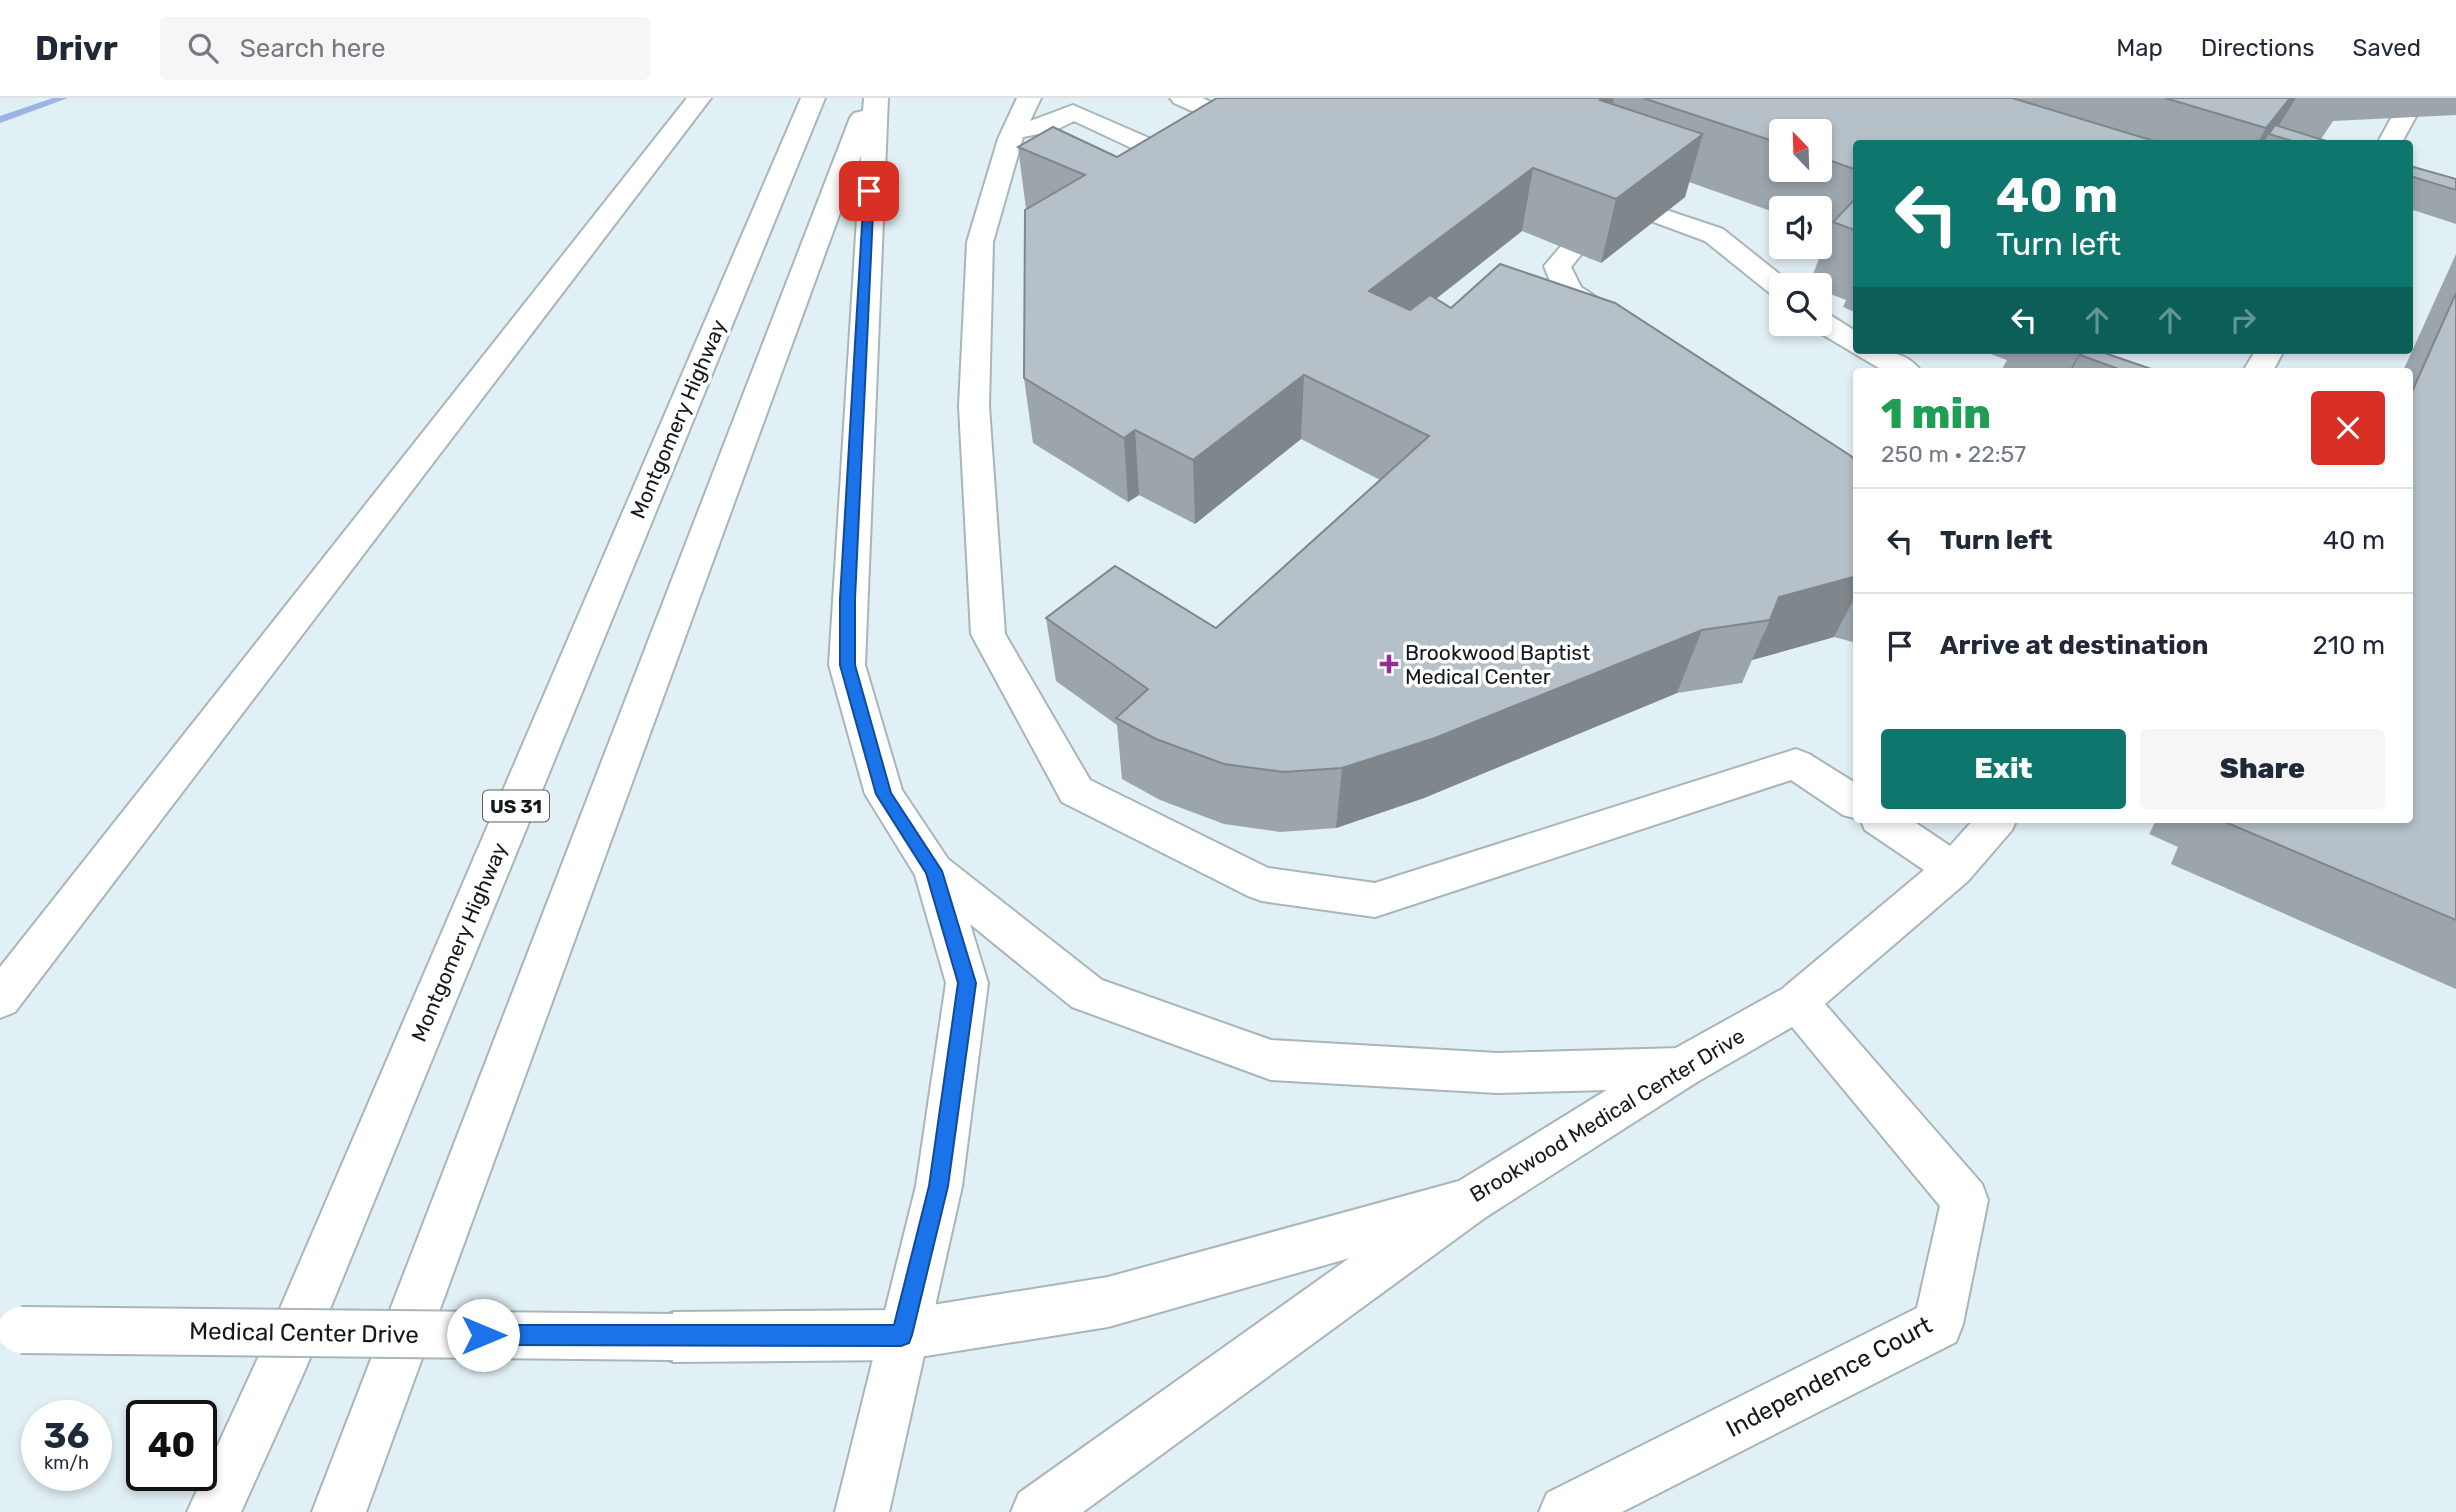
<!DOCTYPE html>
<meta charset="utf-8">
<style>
:root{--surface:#fff;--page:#f6f6f7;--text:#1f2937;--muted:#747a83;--line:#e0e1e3;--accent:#0f766e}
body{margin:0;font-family:Rubik,sans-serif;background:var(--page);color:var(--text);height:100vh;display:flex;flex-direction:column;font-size:26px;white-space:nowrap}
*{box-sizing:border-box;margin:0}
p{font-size:23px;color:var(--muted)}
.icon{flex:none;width:38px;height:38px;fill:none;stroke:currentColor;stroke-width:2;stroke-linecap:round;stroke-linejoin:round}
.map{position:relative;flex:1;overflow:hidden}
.panel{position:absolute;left:1853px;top:270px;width:560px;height:455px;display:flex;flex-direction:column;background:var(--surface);border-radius:7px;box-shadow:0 4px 10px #0003}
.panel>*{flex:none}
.top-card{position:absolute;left:1853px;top:42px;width:560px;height:214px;border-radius:7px;box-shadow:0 4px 10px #0003;background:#0f766e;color:#fff;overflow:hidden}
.needle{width:46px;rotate:337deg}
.buttons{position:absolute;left:1769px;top:21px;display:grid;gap:14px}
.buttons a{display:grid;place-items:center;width:63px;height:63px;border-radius:7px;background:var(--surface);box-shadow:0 4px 10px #0003;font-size:35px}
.speed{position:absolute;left:21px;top:1302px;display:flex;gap:14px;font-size:35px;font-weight:700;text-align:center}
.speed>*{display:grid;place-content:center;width:91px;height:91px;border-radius:50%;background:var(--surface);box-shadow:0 4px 10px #0003;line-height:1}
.speed small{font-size:18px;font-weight:400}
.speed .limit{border:4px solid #111;border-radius:10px;background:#fff;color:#111}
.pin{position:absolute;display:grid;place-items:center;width:60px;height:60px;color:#fff;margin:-30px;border-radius:14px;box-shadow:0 4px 10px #0006}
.me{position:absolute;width:77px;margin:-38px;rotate:90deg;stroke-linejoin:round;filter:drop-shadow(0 0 5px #0008)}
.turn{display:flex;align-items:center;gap:24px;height:147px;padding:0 28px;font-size:32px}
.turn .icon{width:91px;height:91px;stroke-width:2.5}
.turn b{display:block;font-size:49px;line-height:60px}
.lanes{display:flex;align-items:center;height:66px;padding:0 28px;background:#0003;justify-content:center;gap:35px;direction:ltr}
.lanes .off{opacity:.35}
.round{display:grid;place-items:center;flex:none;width:74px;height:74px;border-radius:7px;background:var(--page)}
.overview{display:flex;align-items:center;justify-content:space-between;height:119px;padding:0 28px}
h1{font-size:42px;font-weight:800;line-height:52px;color:#1e9e55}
.cta{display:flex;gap:14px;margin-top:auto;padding:14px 28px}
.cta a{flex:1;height:80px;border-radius:7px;background:var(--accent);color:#fff;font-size:28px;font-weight:800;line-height:80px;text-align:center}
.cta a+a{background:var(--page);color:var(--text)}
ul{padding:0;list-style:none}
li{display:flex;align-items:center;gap:21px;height:105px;padding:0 28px;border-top:2px solid var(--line)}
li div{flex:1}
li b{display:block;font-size:26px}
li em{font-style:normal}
header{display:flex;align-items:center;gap:42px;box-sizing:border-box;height:98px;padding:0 35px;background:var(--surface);border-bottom:2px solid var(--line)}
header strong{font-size:33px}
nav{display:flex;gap:38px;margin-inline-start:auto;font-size:24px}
.search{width:490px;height:63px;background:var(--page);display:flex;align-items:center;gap:18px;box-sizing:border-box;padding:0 24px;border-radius:7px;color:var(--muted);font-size:26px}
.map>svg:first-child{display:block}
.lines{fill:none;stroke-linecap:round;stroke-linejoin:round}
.stream{fill:#9ab4e8;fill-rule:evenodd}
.minor-casing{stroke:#a8b5ba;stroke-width:4}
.major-casing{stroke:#a8b5ba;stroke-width:4}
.minor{fill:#fff;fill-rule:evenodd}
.major{fill:#fff;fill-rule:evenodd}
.minor-bridge-casing{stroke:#a8b5ba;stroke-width:50;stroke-linecap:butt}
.minor-bridge{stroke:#fff;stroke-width:46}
.wall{fill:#9ca5ac;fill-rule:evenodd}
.shaded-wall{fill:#7f868c}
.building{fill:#b5c0c8;stroke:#7f868c;stroke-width:2}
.route{fill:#1a73e8;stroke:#114b97;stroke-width:2}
.poi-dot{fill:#952e93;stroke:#fff;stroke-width:2.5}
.labels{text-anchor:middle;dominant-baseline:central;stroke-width:7;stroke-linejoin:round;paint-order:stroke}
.shield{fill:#fff;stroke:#5a5e5f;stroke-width:2}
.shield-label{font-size:19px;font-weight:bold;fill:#14191b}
.street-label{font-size:21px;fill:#14191b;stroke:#fff}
.poi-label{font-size:21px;fill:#14191b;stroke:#fff;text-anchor:start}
.near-street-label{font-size:24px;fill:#14191b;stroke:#fff}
</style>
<header>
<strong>Drivr</strong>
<div class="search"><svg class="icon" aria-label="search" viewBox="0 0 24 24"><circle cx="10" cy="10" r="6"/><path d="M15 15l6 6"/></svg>Search here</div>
<nav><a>Map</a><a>Directions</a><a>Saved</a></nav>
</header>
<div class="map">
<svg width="2456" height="1414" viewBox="0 0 2456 1414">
<rect width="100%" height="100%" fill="#e1f0f5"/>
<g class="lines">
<!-- stream -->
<path class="stream" d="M 53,0 L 68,0 L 0,25 L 0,18 Z"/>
<defs>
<path id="minor" d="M 1017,0 L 1041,0 L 1030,23 L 1073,7 L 1181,54 L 1184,59 L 1166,73 L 1148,73 L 1145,68 L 1153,60 L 1074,23 L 1054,33 L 1023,39 L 993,144 L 989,308 L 1005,536 L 1090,682 L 1268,770 L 1375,785 L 1796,651 L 1809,656 L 1857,686 L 1858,721 L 1843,717 L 1791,682 L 1375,819 L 1262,803 L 1248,798 L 1062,704 L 971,536 L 959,308 L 967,144 L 998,41 Z
M 1170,0 L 1202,0 L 1227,11 L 1261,13 L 1265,18 L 1261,23 C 1229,31 1203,18 1174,5 Z
M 2402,0 L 2426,0 L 2401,46 L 2377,46 Z
M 1660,110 L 1723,131 L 1793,187 L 1782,187 L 1782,199 L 1772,197 L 1705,143 L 1651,123 L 1647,118 L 1651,113 Z
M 1571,145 L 1580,147 L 1584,153 L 1571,169 L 1581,189 L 1618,214 L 1622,220 L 1618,226 C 1599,231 1572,213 1559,198 C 1552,190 1548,178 1544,168 L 1562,147 Z
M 1820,215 L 1830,217 L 1857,234 L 1857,252 C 1879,252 1906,252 1921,273 L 1884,273 L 1810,229 L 1808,226 L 1820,226 Z
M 2256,252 L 2284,252 L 2273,273 L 2243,273 Z
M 1860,721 L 1910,721 L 1950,748 L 1974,721 L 2017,721 L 2012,732 L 1968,783 L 1825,906 L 1982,1086 L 1988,1102 L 1963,1226 L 1956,1244 L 1622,1414 L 1539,1414 L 1547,1395 L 1917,1210 L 1940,1108 L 1792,929 L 1697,984 L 1486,1119 L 1469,1126 L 1108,1229 L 901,1262 L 673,1264 L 655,1257 L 648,1239 L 655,1221 L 673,1214 L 901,1212 L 1108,1179 L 1459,1083 L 1665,956 L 1782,891 L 1924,772 L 1865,732 Z"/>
<path id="major" d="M 687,0 L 711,0 L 15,914 L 0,920 L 0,869 Z
M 801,0 L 825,0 L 305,1272 L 241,1414 L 187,1414 L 269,1236 Z
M 864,0 L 888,0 L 865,567 L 902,692 L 948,761 L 1102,882 L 1271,942 L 1497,955 L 1681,950 L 1697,956 L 1703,970 L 1697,984 L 1681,990 L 1497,995 L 1271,982 L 1072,909 L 970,826 L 988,885 L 962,1088 L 889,1414 L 835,1414 L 916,1088 L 946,885 L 915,777 L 865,696 L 829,567 L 861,57 L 366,1414 L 312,1414 L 850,20 L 854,15 L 863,13 Z
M 1469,1080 L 1486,1087 L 1492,1103 L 1486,1119 L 1083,1414 L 1011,1414 L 1019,1395 L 1452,1087 Z"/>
</defs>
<!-- minor casing -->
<use href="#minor" class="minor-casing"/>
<!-- major casing -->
<use href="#major" class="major-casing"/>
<!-- minor -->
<use href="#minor" class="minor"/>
<!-- major -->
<use href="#major" class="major"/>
<defs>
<path id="minor-bridge" d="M 21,1232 L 673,1239"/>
</defs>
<!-- minor-bridge casing -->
<use href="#minor-bridge" class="minor-bridge-casing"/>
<!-- minor-bridge -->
<use href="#minor-bridge" class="minor-bridge"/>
</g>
<!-- wall -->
<path class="wall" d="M 1217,0 L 2456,0 L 2456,17 L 2333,23 L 2321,41 L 2336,46 L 1857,46 L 1857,215 L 1843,209 L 1846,202 L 1820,192 L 1820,187 L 1809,187 L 1829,134 L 1820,130 L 1820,110 L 1782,110 L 1782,117 L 1689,84 L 1685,99 L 1601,165 L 1522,133 L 1436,201 L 1451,210 L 1857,364 L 1857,545 L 1834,539 L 1752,562 L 1742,585 L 1677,595 L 1424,700 L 1336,730 L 1280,734 L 1224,726 L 1160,702 L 1122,681 L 1117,627 L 1056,583 L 1046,520 L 1216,530 L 1380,382 L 1301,341 L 1195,426 L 1139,397 L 1128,404 L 1033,345 L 1024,280 L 1026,111 L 1018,49 L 1117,59 ZM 1782,33 L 1820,33 L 1820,72 L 1782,72 Z
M 2410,68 L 2456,81 L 2456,126 L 2410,111 Z
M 2456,156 L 2456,891 L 2171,766 L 2178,749 L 2149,736 L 2157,721 L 2410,721 L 2410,273 L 2403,273 Z
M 1953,252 L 1966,252 L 1964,256 Z
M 1980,252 L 2096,252 L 2157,273 L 2001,273 L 2007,262 Z"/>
<!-- shaded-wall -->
<path class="shaded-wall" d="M 1602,0 L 1614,0 L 1602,53 L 1600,2 Z
M 2290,0 L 2296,0 L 2276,32 L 2269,36 L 2263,46 L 2257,46 L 2266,30 Z
M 1703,36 L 1685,99 L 1601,165 L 1616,101 Z
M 1533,70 L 1522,133 L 1363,258 L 1369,193 Z
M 2082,252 L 2086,252 L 2080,257 L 2071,273 L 2069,273 Z
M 1304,277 L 1301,341 L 1195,426 L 1193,362 Z
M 1135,332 L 1139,397 L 1128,404 L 1124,340 Z
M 1857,478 L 1857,495 L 1834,539 L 1752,562 L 1770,522 L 1779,499 Z
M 1702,532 L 1677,595 L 1424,700 L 1336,730 L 1342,670 Z"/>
<!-- building -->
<path class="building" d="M 1217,0 L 1602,0 L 1600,2 L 1703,36 L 1616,101 L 1533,70 L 1369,193 L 1410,212 L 1430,197 L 1451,210 L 1500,166 L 1615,205 L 1851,358 L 1857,364 L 1857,478 L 1779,499 L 1770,522 L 1702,532 L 1435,640 L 1342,670 L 1284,674 L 1224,666 L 1156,641 L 1116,620 L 1148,591 L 1046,520 L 1115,468 L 1216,530 L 1429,338 L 1304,277 L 1193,362 L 1135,332 L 1124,340 L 1024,280 L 1025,112 L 1085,77 L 1018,49 L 1053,29 L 1117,59 Z
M 1643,0 L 2012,0 L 2164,46 L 1857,46 L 1857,72 L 1820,59 L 1820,33 L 1782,33 L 1782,46 Z
M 2165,0 L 2290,0 L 2266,30 Z
M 2275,27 L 2336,46 L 2302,46 L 2269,36 Z
M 2410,68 L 2456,81 L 2456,92 L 2410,78 Z
M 1857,99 L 1857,133 L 1833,124 Z
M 2456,195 L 2456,822 L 2218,721 L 2410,721 L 2410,296 L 2411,296 Z
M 2085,252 L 2096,252 L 2157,273 L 2124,273 L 2080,257 Z"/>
<!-- route -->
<path class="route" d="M 869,90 L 874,93 L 855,501 L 855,567 L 891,695 L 942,773 L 976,885 L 948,1088 L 912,1237 L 909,1245 L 901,1248 L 483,1247 L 476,1244 L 473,1237 L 476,1230 L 483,1227 L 894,1227 L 929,1088 L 958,885 L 926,775 L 876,696 L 840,567 L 840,501 L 864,93 Z"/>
<!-- markers -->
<path class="poi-dot" d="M1385.5 555.5h7v7h7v7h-7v7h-7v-7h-7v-7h7z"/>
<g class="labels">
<!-- shield labels -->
<rect class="shield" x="483" y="692.5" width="66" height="31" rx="5"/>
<g class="shield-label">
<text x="516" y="708">US 31</text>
</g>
<!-- street labels -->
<g class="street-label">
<text transform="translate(678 321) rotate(-67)">Montgomery Highway</text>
<text transform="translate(459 844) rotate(-67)">Montgomery Highway</text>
<text transform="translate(1607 1017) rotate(-31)">Brookwood Medical Center Drive</text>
</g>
<!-- poi labels -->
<g class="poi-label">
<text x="1405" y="554">Brookwood Baptist<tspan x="1405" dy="24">Medical Center</tspan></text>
</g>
<!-- near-street labels -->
<g class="near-street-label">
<text transform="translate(304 1235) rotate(1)">Medical Center Drive</text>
<text transform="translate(1829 1279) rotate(-28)">Independence Court</text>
</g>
</g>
</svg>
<div class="buttons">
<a><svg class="needle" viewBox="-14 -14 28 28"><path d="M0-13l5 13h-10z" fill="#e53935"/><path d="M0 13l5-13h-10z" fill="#747a83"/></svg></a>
<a><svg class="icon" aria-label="sound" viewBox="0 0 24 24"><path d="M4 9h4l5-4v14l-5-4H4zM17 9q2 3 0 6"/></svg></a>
<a><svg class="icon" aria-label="search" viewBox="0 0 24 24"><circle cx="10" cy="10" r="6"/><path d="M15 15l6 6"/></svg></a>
</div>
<div class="speed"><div>36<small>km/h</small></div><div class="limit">40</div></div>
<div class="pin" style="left:869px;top:93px;background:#d93025"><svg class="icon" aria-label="arrive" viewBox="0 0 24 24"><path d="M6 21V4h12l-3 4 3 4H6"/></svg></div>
<svg class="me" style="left:483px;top:1237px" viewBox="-20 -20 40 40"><circle r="19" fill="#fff"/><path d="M0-13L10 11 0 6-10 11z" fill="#1a73e8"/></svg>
<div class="top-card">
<div class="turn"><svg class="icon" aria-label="left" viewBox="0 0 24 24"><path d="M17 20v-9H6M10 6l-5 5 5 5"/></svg><div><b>40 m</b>Turn left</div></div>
<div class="lanes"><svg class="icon" aria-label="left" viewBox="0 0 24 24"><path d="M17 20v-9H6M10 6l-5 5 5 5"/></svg><svg class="icon off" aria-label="ahead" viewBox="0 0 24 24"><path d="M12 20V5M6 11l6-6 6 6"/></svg><svg class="icon off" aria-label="ahead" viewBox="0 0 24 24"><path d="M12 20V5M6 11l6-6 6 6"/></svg><svg class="icon off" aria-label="right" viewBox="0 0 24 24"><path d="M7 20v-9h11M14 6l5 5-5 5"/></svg></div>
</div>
<section class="panel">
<div class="overview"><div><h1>1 min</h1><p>250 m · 22:57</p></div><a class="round" style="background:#d93025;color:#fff"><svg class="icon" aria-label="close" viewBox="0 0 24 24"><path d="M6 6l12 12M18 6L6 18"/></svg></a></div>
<ul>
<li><svg class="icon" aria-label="left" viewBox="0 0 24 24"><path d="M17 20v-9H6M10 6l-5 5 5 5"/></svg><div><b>Turn left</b></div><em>40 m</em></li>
<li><svg class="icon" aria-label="arrive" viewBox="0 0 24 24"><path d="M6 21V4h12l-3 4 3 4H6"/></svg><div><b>Arrive at destination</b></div><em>210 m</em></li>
</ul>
<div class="cta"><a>Exit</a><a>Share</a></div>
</section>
</div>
